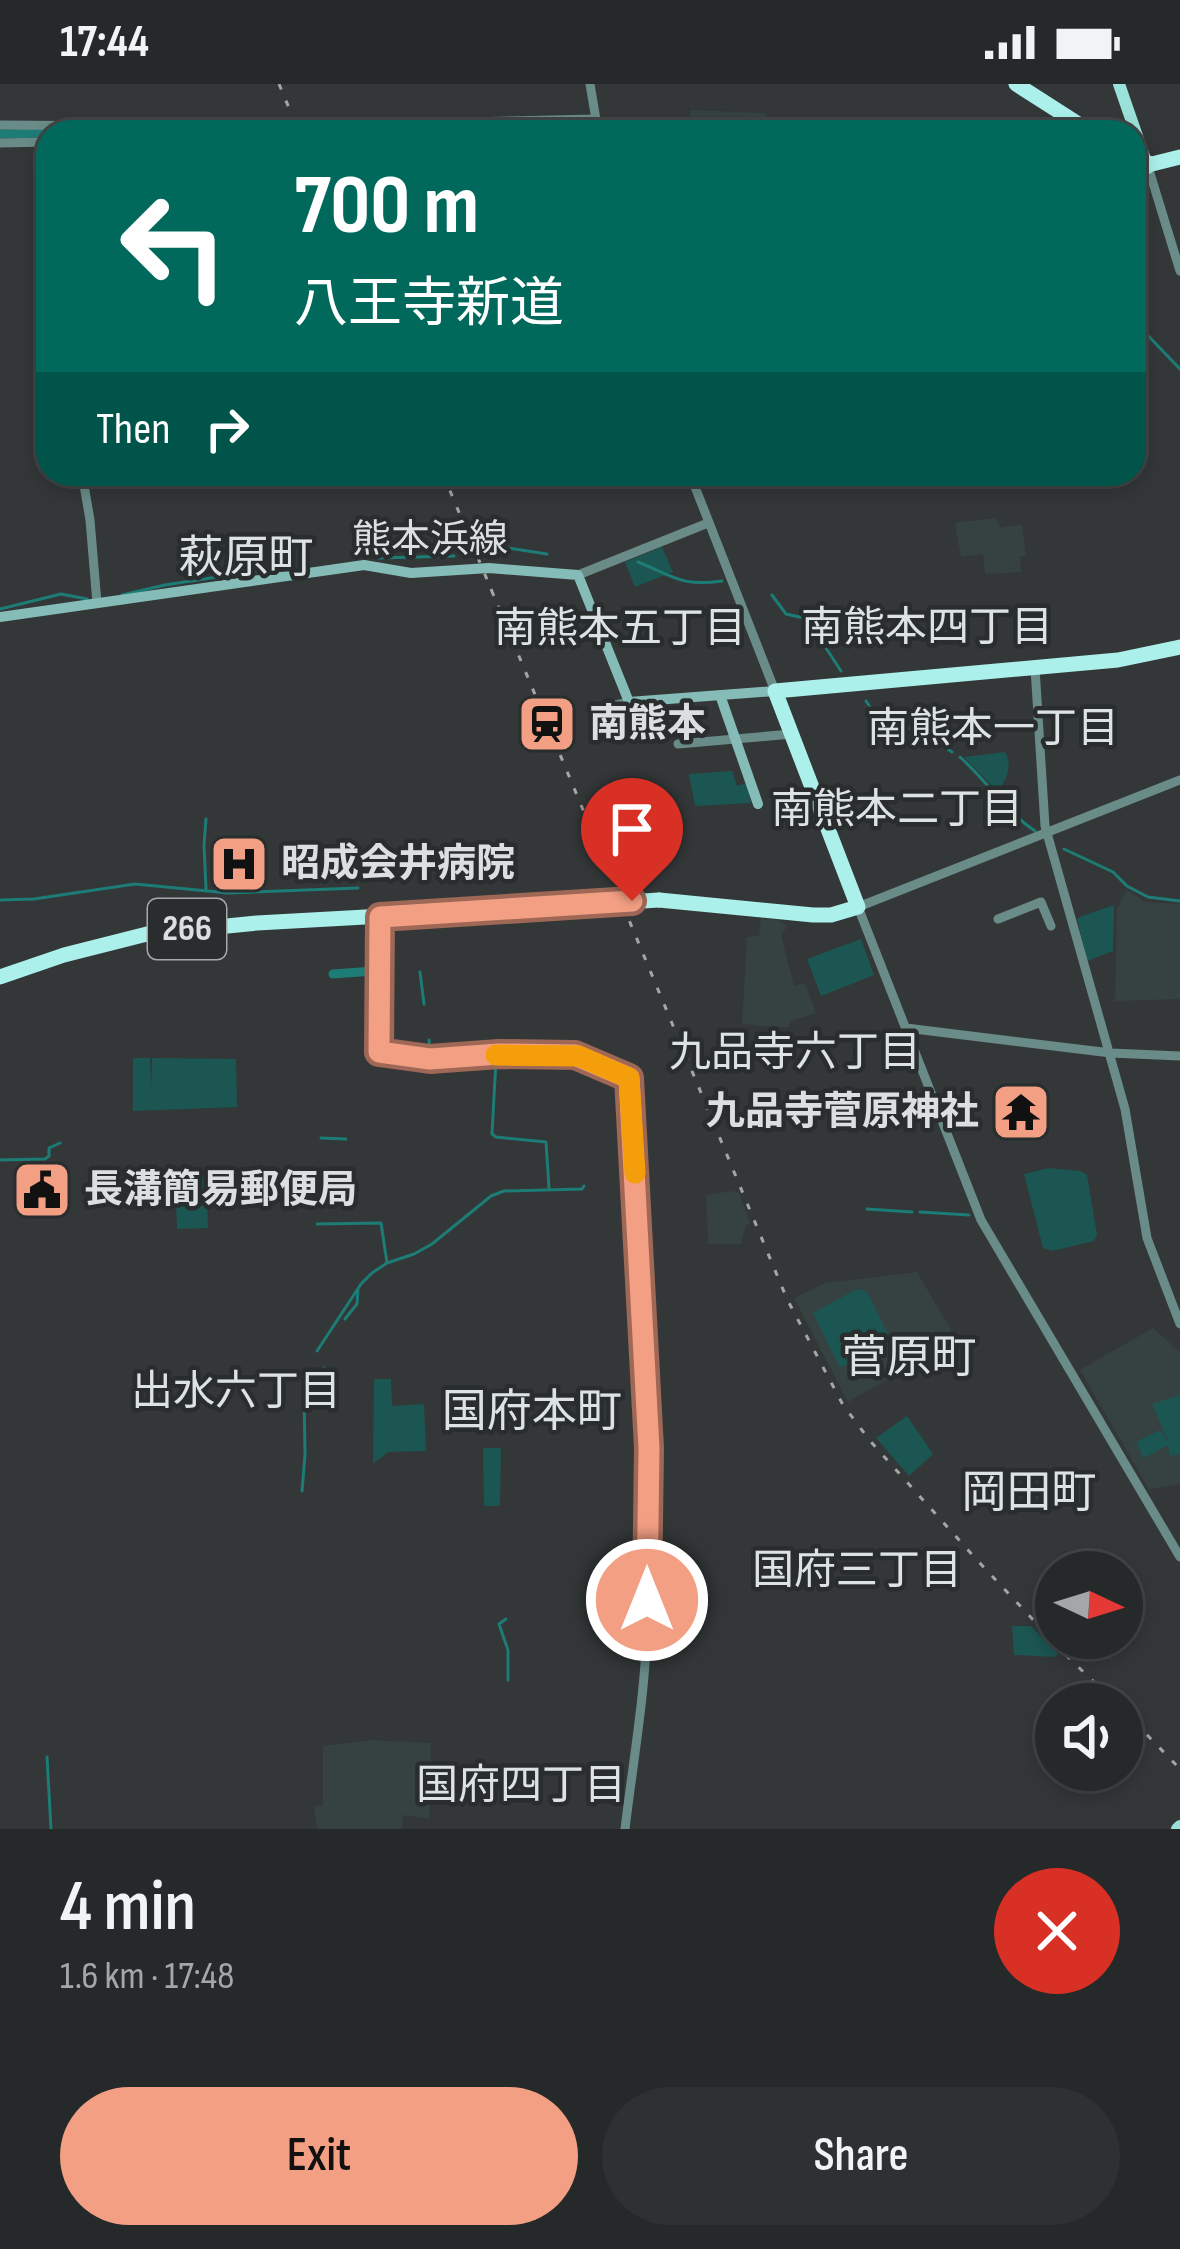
<!DOCTYPE html>
<meta charset="utf-8">
<style>
:root{--surface:#262929;--page:#2e3131;--text:#f1f3f6;--muted:#a4a6a8;--line:#424546;--accent:#f39f84}
body{margin:0;font-family:"Sofia Sans Condensed","Noto Sans JP",sans-serif;background:var(--page);color:var(--text);height:100vh;display:flex;flex-direction:column;font-size:45px;white-space:nowrap}
*{box-sizing:border-box;margin:0}
p{font-size:39px;color:var(--muted)}
.icon{flex:none;width:66px;height:66px;fill:none;stroke:currentColor;stroke-width:2;stroke-linecap:round;stroke-linejoin:round}
.map{position:relative;height:1745px;overflow:hidden}
.side{display:flex;flex-direction:column;background:var(--surface);flex:1}
.side>*{flex:none}
.guide{position:absolute;left:36px;top:36px;width:1110px;height:366px;border-radius:36px;box-shadow:0 6px 18px #0003,0 0 0 3px var(--line);background:#00695c;color:#fff;overflow:hidden}
.needle{width:78px;rotate:94deg}
.buttons{position:absolute;left:1035px;top:1467px;display:grid;gap:24px}
.buttons a{display:grid;place-items:center;width:108px;height:108px;border-radius:50%;background:var(--surface);box-shadow:0 6px 18px #0003,0 0 0 3px var(--line);font-size:60px}
.pin{position:absolute;display:grid;place-items:center;width:102px;height:102px;color:#fff;margin:-123px -51px;border-radius:50% 50% 50% 0;rotate:-45deg;box-shadow:0 0 12px #0007}
.pin .icon{rotate:45deg}
.me{position:absolute;width:132px;margin:-66px;rotate:0deg;stroke-linejoin:round;filter:drop-shadow(0 0 9px #0008)}
.turn{display:flex;align-items:center;gap:42px;height:252px;padding:0 60px;font-size:54px}
.turn .icon{width:156px;height:156px;stroke-width:2.5}
.turn b{display:block;font-size:84px;line-height:102px}
.then{display:flex;align-items:center;height:114px;padding:0 60px;background:#0003;gap:24px;font-size:45px}
.round{display:grid;place-items:center;flex:none;width:126px;height:126px;border-radius:63px;background:var(--page)}
.overview{display:flex;align-items:center;justify-content:space-between;height:204px;padding:0 60px}
h1{font-size:72px;font-weight:600;line-height:90px}
.cta{display:flex;gap:24px;margin-top:auto;padding:24px 60px}
.cta a{flex:1;height:138px;border-radius:72px;background:var(--accent);color:#111;font-size:48px;font-weight:600;line-height:138px;text-align:center}
.cta a+a{background:var(--page);color:var(--text)}
.status{display:flex;justify-content:space-between;align-items:center;height:84px;padding:0 60px;background:var(--surface);direction:ltr}
.status svg{height:33px;fill:currentColor}
.map>svg:first-child{display:block}
.built{fill:#364241}
.green{fill:#1c5652}
.lines{fill:none;stroke-linecap:round;stroke-linejoin:round}
.stream{stroke:#1d7c76;stroke-width:3}
.river{stroke:#1d7c76;stroke-width:9}
.tertiary{stroke:#6a8c88;stroke-width:9}
.secondary{stroke:#85bcb7;stroke-width:10}
.primary{stroke:#9ae1da;stroke-width:12}
.trunk{stroke:#abf0ea;stroke-width:15}
.rail{stroke:#a3a6a6;stroke-width:3;stroke-dasharray:6 12;stroke-linecap:butt}
.tertiary-bridge{stroke:#6a8c88;stroke-width:9}
.trunk-bridge{stroke:#abf0ea;stroke-width:15}
.route-casing{stroke:#9e6756;stroke-width:30}
.route{stroke:#f39f84;stroke-width:21}
.slow{stroke:#f59e0b;stroke-width:21}
.labels{text-anchor:middle;dominant-baseline:central;stroke-width:9;stroke-linejoin:round;paint-order:stroke}
.shield{fill:#292d2d;stroke:#a6aaaa;stroke-width:3}
.shield-label{font-size:36px;font-weight:bold;fill:#dcdfdf}
.street-label{font-size:39px;fill:#dcdfdf;stroke:#292d2d}
.poi-label{font-size:39px;font-weight:bold;fill:#dcdfdf;stroke:#292d2d;text-anchor:start}
.neighbourhood-label{font-size:42px;fill:#dde2e2;stroke:#292d2d}
.quarter-label{font-size:45px;fill:#dde2e2;stroke:#292d2d}
</style>
<div class="status"><b>17:44</b><svg viewBox="0 0 49 12"><path d="M0 12V9h3v3zM5 12V6h3v6zM10 12V3h3v9zM15 12V0h3v12zM26 1h20v11H26zM47 4h2v5h-2z"/></svg></div>
<div class="map">
<svg width="1180" height="1745" viewBox="0 0 1180 1745">
<rect width="100%" height="100%" fill="#333737"/>
<!-- built -->
<path class="built" d="M 690,26 L 766,29 L 766,44 L 690,41 Z
M 48,196 L 48,339 L 46,339 L 34,198 Z
M 996,434 L 1000,444 L 1022,440 L 1026,472 L 1020,472 L 1021,488 L 985,490 L 983,470 L 961,473 L 955,439 Z
M 1127,806 L 1145,818 L 1180,820 L 1180,915 L 1115,917 L 1117,825 Z
M 761,834 L 779,836 L 787,843 L 781,851 L 794,902 L 805,899 L 816,929 L 791,937 L 788,944 L 742,940 L 747,853 L 759,852 Z
M 733,1107 L 739,1109 L 750,1139 L 746,1141 L 741,1160 L 708,1160 L 706,1111 Z
M 917,1188 L 957,1256 L 848,1318 L 794,1214 L 825,1199 Z
M 1153,1244 L 1180,1268 L 1180,1400 L 1149,1405 L 1080,1286 Z
M 371,1656 L 431,1659 L 429,1735 L 403,1731 L 402,1745 L 317,1745 L 314,1722 L 323,1721 L 323,1662 Z"/>
<!-- green -->
<path class="green" d="M 662,463 L 673,488 L 635,503 L 625,478 Z
M 1005,668 C 1013,682 1007,696 997,707 L 964,673 Z
M 732,687 L 737,702 L 747,699 L 751,719 L 695,722 L 689,690 Z
M 1114,821 L 1113,867 L 1087,877 L 1077,834 Z
M 861,855 L 874,891 L 821,912 L 807,875 Z
M 133,974 L 150,974 L 151,1005 L 152,974 L 236,975 L 237,1023 L 133,1027 Z
M 1049,1084 L 1081,1087 L 1087,1091 L 1097,1151 L 1094,1157 L 1052,1167 L 1043,1164 L 1024,1090 Z
M 175,1087 L 206,1087 L 208,1144 L 177,1145 Z
M 861,1205 L 867,1208 L 890,1254 L 840,1284 L 813,1229 L 853,1207 Z
M 374,1295 L 391,1295 L 392,1322 L 424,1320 L 426,1367 L 388,1368 L 373,1380 Z
M 1180,1311 L 1180,1370 L 1170,1372 L 1168,1361 L 1144,1374 L 1136,1358 L 1160,1346 L 1169,1359 L 1152,1320 Z
M 907,1332 L 933,1370 L 909,1392 L 876,1354 Z
M 483,1364 L 501,1364 L 500,1422 L 484,1422 Z
M 1012,1542 L 1031,1542 L 1058,1570 L 1055,1573 L 1014,1571 Z"/>
<g class="lines">
<!-- stream -->
<path class="stream" d="M 1134,237 L 1180,285
M 483,460 L 547,470
M 379,474 L 454,472
M 638,478 C 673,492 681,503 722,497
M 122,511 L 165,501 L 256,487
M 772,511 L 786,530 L 804,534 L 813,544 L 841,587
M 0,525 L 61,510 L 87,515
M 866,617 L 883,642 L 917,645 L 952,668
M 960,673 C 987,697 1005,727 1035,747
M 1064,765 L 1113,788 L 1127,802 L 1148,813 L 1180,817
M 206,805 L 204,761 L 206,735
M 0,816 L 34,815 L 135,800 L 228,809 L 358,804
M 420,888 L 424,920
M 429,956 L 430,970
M 496,976 L 492,1050 L 496,1053 L 546,1058 L 549,1104
M 321,1054 L 346,1055
M 0,1076 L 45,1075 L 49,1072 L 49,1064 L 60,1059
M 867,1125 L 912,1128
M 920,1128 L 969,1131
M 317,1140 L 381,1139 L 387,1179
M 345,1235 L 357,1220 L 358,1206
M 317,1267 L 361,1200 L 372,1189 L 387,1179 L 414,1170 L 432,1160 L 491,1112 L 504,1107 L 582,1105 L 584,1102
M 302,1407 L 305,1371 L 304,1308 L 322,1298 L 324,1284
M 506,1535 L 499,1540 L 508,1566 L 508,1596
M 47,1673 L 51,1745"/>
<!-- river -->
<path class="river" d="M 0,50 L 48,49
M 333,890 L 374,887"/>
<!-- tertiary -->
<path class="tertiary" d="M 590,0 L 596,36
M 0,41 L 141,42
M 298,42 L 596,35
M 301,48 L 597,43
M 0,59 L 48,58
M 1149,86 L 1180,187
M 690,390 L 775,607
M 84,401 L 90,436 L 97,519
M 578,491 L 708,439
M 1035,584 L 1045,742 L 1125,1025 L 1147,1154 L 1180,1240
M 616,621 L 629,618
M 678,660 L 792,650
M 1180,696 L 858,823 L 981,1136 L 1180,1473
M 380,833 L 379,968 L 430,975 L 499,971 L 575,971 L 630,994 C 637,1177 654,1360 647,1544 C 645,1611 633,1678 625,1745
M 998,835 L 1041,818 L 1051,842
M 906,944 L 1111,969 L 1180,972"/>
<!-- secondary -->
<path class="secondary" d="M 0,533 L 364,481 L 411,489 L 489,484 L 578,491 L 629,618 L 775,607
M 720,611 L 758,720"/>
<!-- primary -->
<path class="primary" d="M 1119,0 L 1148,84
M 1177,1745 L 1180,1742"/>
<!-- trunk -->
<path class="trunk" d="M 1016,0 L 1091,48
M 1134,75 L 1152,80 L 1180,73
M 659,816 L 813,831 L 831,831 L 858,823 L 775,607 L 1118,576 L 1180,563
M 0,893 L 64,871 L 147,850 L 257,839 L 526,824"/>
<!-- rail -->
<path class="rail" d="M 279,0 L 299,48
M 443,390 L 496,517
M 491,505 L 787,1215 L 843,1321 L 871,1358 L 977,1476 L 1070,1575 L 1117,1620
M 1122,1625 L 1180,1685"/>
<!-- tertiary-bridge -->
<path class="tertiary-bridge" d="M 141,42 L 298,42
M 298,48 L 301,48"/>
<!-- trunk-bridge -->
<path class="trunk-bridge" d="M 526,824 L 659,816"/>
</g>
<g class="lines">
<defs>
<path id="route" d="M 632,817 L 380,833 L 379,968 L 430,975 L 499,970 L 575,971 L 629,994 L 649,1364 L 647,1516"/>
</defs>
<!-- route casing -->
<use href="#route" class="route-casing"/>
<!-- route -->
<use href="#route" class="route"/>
<!-- slow -->
<path class="slow" d="M 496,971 L 579,972 L 629,994 L 635,1089"/>
</g>
<!-- icons -->
<defs>
<symbol id="station-square" viewBox="-11 -11 22 22"><rect x="-9" y="-9" width="18" height="18" rx="4" fill="#f39f84" stroke="#292d2d"/><path d="M-3-6H3Q5-6 5-4V2Q5 4 3 4L4.5 6H3L1.5 4h-3L-3 6H-4.5L-3 4Q-5 4-5 2V-4Q-5-6-3-6ZM-3.5-4v3h7v-3ZM-3.5 1v1.5H-2V1ZM2 1v1.5H3.5V1Z" fill="#111"/></symbol>
<symbol id="hospital-square" viewBox="-11 -11 22 22"><rect x="-9" y="-9" width="18" height="18" rx="4" fill="#f39f84" stroke="#292d2d"/><path d="M-5-5h3v3.5h4V-5h3V5h-3V1.5h-4V5h-3Z" fill="#111"/></symbol>
<symbol id="temple-square" viewBox="-11 -11 22 22"><rect x="-9" y="-9" width="18" height="18" rx="4" fill="#f39f84" stroke="#292d2d"/><path d="M0-6L5-2H3V0L6.5 2.5H4V6H1.5V3h-3V6H-4V2.5H-6.5L-3 0V-2H-5Z" fill="#111"/></symbol>
<symbol id="civic-square" viewBox="-11 -11 22 22"><rect x="-9" y="-9" width="18" height="18" rx="4" fill="#f39f84" stroke="#292d2d"/><path d="M-.6-6.5H3V-4.5H.6V-3L4-1V1h2V6H-6V1h2V-1L-.6-3ZM-1.2 2.5V6h2.4V2.5Z" fill="#111"/></symbol>
</defs>
<g fill-rule="evenodd">
<use href="#station-square" x="514" y="607" width="66" height="66"/>
<use href="#hospital-square" x="206" y="747" width="66" height="66"/>
<use href="#temple-square" x="988" y="995" width="66" height="66"/>
<use href="#civic-square" x="9" y="1073" width="66" height="66"/>
</g>
<g class="labels">
<!-- shield labels -->
<rect class="shield" x="148" y="815" width="78" height="60" rx="9"/>
<g class="shield-label">
<text x="187" y="845">266</text>
</g>
<!-- street labels -->
<g class="street-label">
<text x="430" y="456">熊本浜線</text>
</g>
<!-- poi labels -->
<g class="poi-label">
<text x="589" y="640">南熊本</text>
<text x="281" y="780">昭成会井病院</text>
<text x="979" y="1028" text-anchor="end">九品寺菅原神社</text>
<text x="84" y="1106">長溝簡易郵便局</text>
</g>
<!-- neighbourhood labels -->
<g class="neighbourhood-label">
<text x="927" y="544">南熊本四丁目</text>
<text x="620" y="545">南熊本五丁目</text>
<text x="993" y="645">南熊本一丁目</text>
<text x="897" y="726">南熊本二丁目</text>
<text x="795" y="969">九品寺六丁目</text>
<text x="236" y="1308">出水六丁目</text>
<text x="857" y="1487">国府三丁目</text>
<text x="521" y="1702">国府四丁目</text>
</g>
<!-- quarter labels -->
<g class="quarter-label">
<text x="246" y="474">萩原町</text>
<text x="909" y="1274">菅原町</text>
<text x="532" y="1328">国府本町</text>
<text x="1029" y="1409">岡田町</text>
</g>
</g>
</svg>
<div class="buttons">
<a><svg class="needle" viewBox="-14 -14 28 28"><path d="M0-13l5 13h-10z" fill="#e53935"/><path d="M0 13l5-13h-10z" fill="#a4a6a8"/></svg></a>
<a><svg class="icon" aria-label="sound" viewBox="0 0 24 24"><path d="M4 9h4l5-4v14l-5-4H4zM17 9q2 3 0 6"/></svg></a>
</div>
<div class="pin" style="left:632px;top:817px;background:#d93025"><svg class="icon" aria-label="arrive" viewBox="0 0 24 24"><path d="M6 21V4h12l-3 4 3 4H6"/></svg></div>
<svg class="me" style="left:647px;top:1516px" viewBox="-20 -20 40 40"><circle r="17" fill="#f39f84" stroke="#fff" stroke-width="3"/><path d="M0-11L8 9 0 5-8 9z" fill="#fff"/></svg>
<div class="guide">
<div class="turn"><svg class="icon" aria-label="left" viewBox="0 0 24 24"><path d="M17 20v-9H6M10 6l-5 5 5 5"/></svg><div><b>700 m</b>八王寺新道</div></div>
<div class="then">Then<svg class="icon" aria-label="right" viewBox="0 0 24 24"><path d="M7 20v-9h11M14 6l5 5-5 5"/></svg></div>
</div>
</div>
<section class="side">
<div class="overview"><div><h1>4 min</h1><p>1.6 km · 17:48</p></div><a class="round" style="background:#d93025;color:#fff"><svg class="icon" aria-label="close" viewBox="0 0 24 24"><path d="M6 6l12 12M18 6L6 18"/></svg></a></div>
<div class="cta"><a>Exit</a><a>Share</a></div>
</section>
